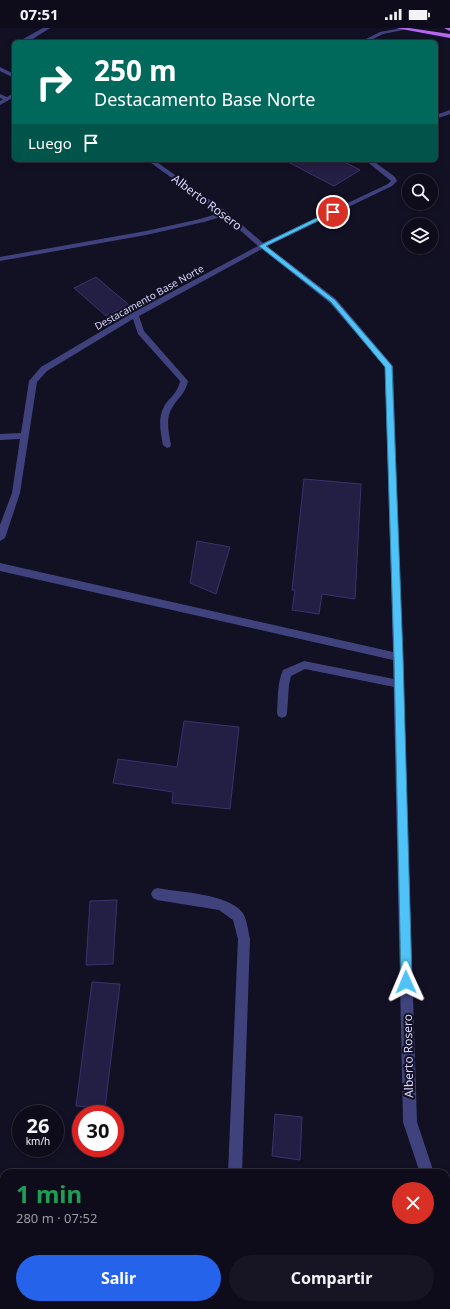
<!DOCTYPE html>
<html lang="es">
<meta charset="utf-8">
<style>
:root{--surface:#0e0c1a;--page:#171523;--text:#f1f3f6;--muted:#9b9ba2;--line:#2e2c39;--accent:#2563eb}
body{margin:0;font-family:"Noto Sans",sans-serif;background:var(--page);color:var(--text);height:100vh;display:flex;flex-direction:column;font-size:15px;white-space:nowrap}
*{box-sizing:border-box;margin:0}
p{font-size:13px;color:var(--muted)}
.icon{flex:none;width:22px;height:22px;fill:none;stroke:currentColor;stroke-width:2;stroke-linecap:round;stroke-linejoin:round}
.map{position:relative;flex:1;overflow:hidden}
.details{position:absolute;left:0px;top:1141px;width:450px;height:140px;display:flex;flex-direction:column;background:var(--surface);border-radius:12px 12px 0 0;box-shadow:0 2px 6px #0003,0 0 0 1px var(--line)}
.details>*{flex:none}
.guide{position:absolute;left:12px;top:12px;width:426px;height:122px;border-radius:6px;box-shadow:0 2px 6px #0003,0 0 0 1px var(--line);background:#00695c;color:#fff;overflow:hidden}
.tools{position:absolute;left:402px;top:146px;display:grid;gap:8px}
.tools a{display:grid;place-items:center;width:36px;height:36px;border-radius:50%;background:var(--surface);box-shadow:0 2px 6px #0003,0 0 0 1px var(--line);font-size:20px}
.speed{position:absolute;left:12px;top:1077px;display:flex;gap:8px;font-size:20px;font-weight:700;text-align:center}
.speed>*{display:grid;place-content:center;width:52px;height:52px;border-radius:50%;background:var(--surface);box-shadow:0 2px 6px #0003,0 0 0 1px var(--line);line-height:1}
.speed small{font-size:10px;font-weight:400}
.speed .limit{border:6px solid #d22;background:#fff;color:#111}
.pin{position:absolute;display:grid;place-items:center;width:34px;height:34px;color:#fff;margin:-17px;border:2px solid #fff;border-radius:50%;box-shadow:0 1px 4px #0007}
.me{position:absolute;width:44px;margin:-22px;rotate:359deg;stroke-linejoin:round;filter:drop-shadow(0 0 3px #0008)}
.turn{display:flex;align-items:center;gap:14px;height:84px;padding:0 16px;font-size:18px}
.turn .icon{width:52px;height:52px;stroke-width:2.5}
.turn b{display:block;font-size:28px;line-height:34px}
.then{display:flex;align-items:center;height:38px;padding:0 16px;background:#0003;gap:8px;font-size:15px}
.round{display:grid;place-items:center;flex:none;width:42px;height:42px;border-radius:21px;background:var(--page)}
.summary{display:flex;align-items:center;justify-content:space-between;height:68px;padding:0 16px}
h1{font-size:24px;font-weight:700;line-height:30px;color:#1e9e55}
.action{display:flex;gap:8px;margin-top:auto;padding:8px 16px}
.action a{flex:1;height:46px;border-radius:24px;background:var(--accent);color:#fff;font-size:16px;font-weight:700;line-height:46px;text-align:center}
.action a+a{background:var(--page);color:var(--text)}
.status{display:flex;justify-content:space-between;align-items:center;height:28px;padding:0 20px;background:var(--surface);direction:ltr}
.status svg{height:11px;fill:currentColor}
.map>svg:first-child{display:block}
.building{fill:#231e43;stroke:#3a326d}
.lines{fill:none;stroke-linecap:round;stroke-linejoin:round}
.lane{fill:#40427e;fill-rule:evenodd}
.street{fill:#40427e;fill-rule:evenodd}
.primary{fill:#b467f2;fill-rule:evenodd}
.route{fill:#4fc3f7;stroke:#337fa1}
.labels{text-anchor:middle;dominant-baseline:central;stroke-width:4;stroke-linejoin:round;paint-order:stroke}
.far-street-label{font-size:10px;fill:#d8d6fc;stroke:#121023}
.street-label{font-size:12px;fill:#d8d6fc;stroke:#121023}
</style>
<div class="status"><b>07:51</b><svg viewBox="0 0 49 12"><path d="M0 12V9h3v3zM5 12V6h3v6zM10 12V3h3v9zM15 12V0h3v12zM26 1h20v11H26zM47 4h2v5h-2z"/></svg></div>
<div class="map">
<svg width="450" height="1281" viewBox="0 0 450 1281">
<rect width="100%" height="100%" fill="#121023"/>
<!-- building -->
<path class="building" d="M 284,132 L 341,132 L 360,142 L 334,158 Z
M 96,249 L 129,277 L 106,288 L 74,260 Z
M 304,451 L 361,456 L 355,571 L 322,566 L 319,586 L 292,582 L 295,562 L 292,562 Z
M 197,513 L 230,519 L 216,566 L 190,555 Z
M 184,693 L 239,699 L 230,781 L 172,775 L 173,764 L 113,755 L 118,731 L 177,739 Z
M 117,872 L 113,936 L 86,937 L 90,873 Z
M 92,954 L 120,956 L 105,1080 L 76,1078 Z
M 275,1086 L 302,1089 L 300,1132 L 272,1128 Z"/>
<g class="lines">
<!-- lane -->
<path class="lane" d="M 43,0 L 50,0 L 28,14 L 22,14 L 23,11 Z
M 0,66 L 9,70 L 10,71 L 7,73 L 0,70 Z
M 304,633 L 399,652 L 403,653 L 404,656 L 403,659 L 399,660 L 305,641 L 291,648 L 289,657 L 287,685 L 286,688 L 282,690 L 278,688 L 277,685 C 278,671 277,655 283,642 Z"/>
<!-- street -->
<path class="street" d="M 402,0 L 408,1 L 383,6 L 367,14 L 360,14 L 380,4 Z
M 0,39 L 14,46 L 14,50 L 0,43 Z
M 14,65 L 14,69 L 0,77 L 0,73 Z
M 450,82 L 450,86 L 436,91 L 436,87 Z
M 147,132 L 154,132 L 227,184 L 263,215 L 388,156 L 391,153 L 365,132 L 372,132 L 395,149 L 397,153 L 392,158 L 267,218 L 336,271 L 393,338 L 417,1094 L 434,1145 L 420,1145 L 403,1094 L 393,632 L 0,543 L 0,535 L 393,624 L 385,339 L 330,275 L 262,221 L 139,288 L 144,303 L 188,353 C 185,367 178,369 172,380 C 165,391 169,405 171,417 L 170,419 L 167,420 L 163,417 C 160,402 157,387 167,374 C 173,367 178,363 180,353 L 138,306 L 133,291 L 47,343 L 37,354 L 20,465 L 5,510 L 0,513 L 0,497 L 12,465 L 20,411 L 0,412 L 0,406 L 21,405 L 29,353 L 41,339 L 132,285 L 258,218 L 224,188 L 204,194 L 146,207 L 0,233 L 0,229 L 146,203 L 200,191 L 220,185 Z
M 157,860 C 179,864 228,866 242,884 C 247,890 248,903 250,911 L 242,1145 L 228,1145 L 238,911 L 233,892 L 219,882 L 157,872 L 153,870 L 151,866 L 153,862 Z
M 0,1165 L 4,1165 L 4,1179 L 0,1179 Z
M 446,1195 L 450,1197 L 450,1213 L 448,1214 L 446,1213 Z"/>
<!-- primary -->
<path class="primary" d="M 396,0 L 409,0 L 450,6 L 450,10 Z
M 444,0 L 450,0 L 450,3 Z"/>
</g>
<!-- route -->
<path class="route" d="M 331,183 L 336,184 L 266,218 L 335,272 L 392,338 L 403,629 L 412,954 L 410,958 L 406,959 L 402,958 L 401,954 L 394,629 L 385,339 L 331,274 L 259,218 Z"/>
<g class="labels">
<!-- far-street labels -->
<g class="far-street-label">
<text transform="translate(149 269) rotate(-29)">Destacamento Base Norte</text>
</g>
<!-- street labels -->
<g class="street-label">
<text transform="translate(207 174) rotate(37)">Alberto Rosero</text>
<text transform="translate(408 1028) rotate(-91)">Alberto Rosero</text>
</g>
</g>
</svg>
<div class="tools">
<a><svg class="icon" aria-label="search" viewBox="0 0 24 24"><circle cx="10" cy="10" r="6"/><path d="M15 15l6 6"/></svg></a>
<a><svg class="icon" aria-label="layers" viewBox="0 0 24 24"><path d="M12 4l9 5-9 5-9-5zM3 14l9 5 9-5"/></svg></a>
</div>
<div class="speed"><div>26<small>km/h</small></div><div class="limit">30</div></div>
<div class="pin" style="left:333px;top:184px;background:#d93025"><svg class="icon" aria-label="arrive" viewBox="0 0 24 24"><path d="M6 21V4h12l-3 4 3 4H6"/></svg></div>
<svg class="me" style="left:406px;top:954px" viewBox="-20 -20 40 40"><path d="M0-17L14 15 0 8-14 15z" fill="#4fc3f7" stroke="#fff" stroke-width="4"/></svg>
<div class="guide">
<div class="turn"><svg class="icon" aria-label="right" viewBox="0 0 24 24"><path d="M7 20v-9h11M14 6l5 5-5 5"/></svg><div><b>250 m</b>Destacamento Base Norte</div></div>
<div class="then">Luego<svg class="icon" aria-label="arrive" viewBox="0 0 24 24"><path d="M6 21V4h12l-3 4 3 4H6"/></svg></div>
</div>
<section class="details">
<div class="summary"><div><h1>1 min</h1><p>280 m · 07:52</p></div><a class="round" style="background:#d93025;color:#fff"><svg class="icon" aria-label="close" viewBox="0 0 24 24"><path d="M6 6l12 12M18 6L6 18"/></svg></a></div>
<div class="action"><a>Salir</a><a>Compartir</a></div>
</section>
</div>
